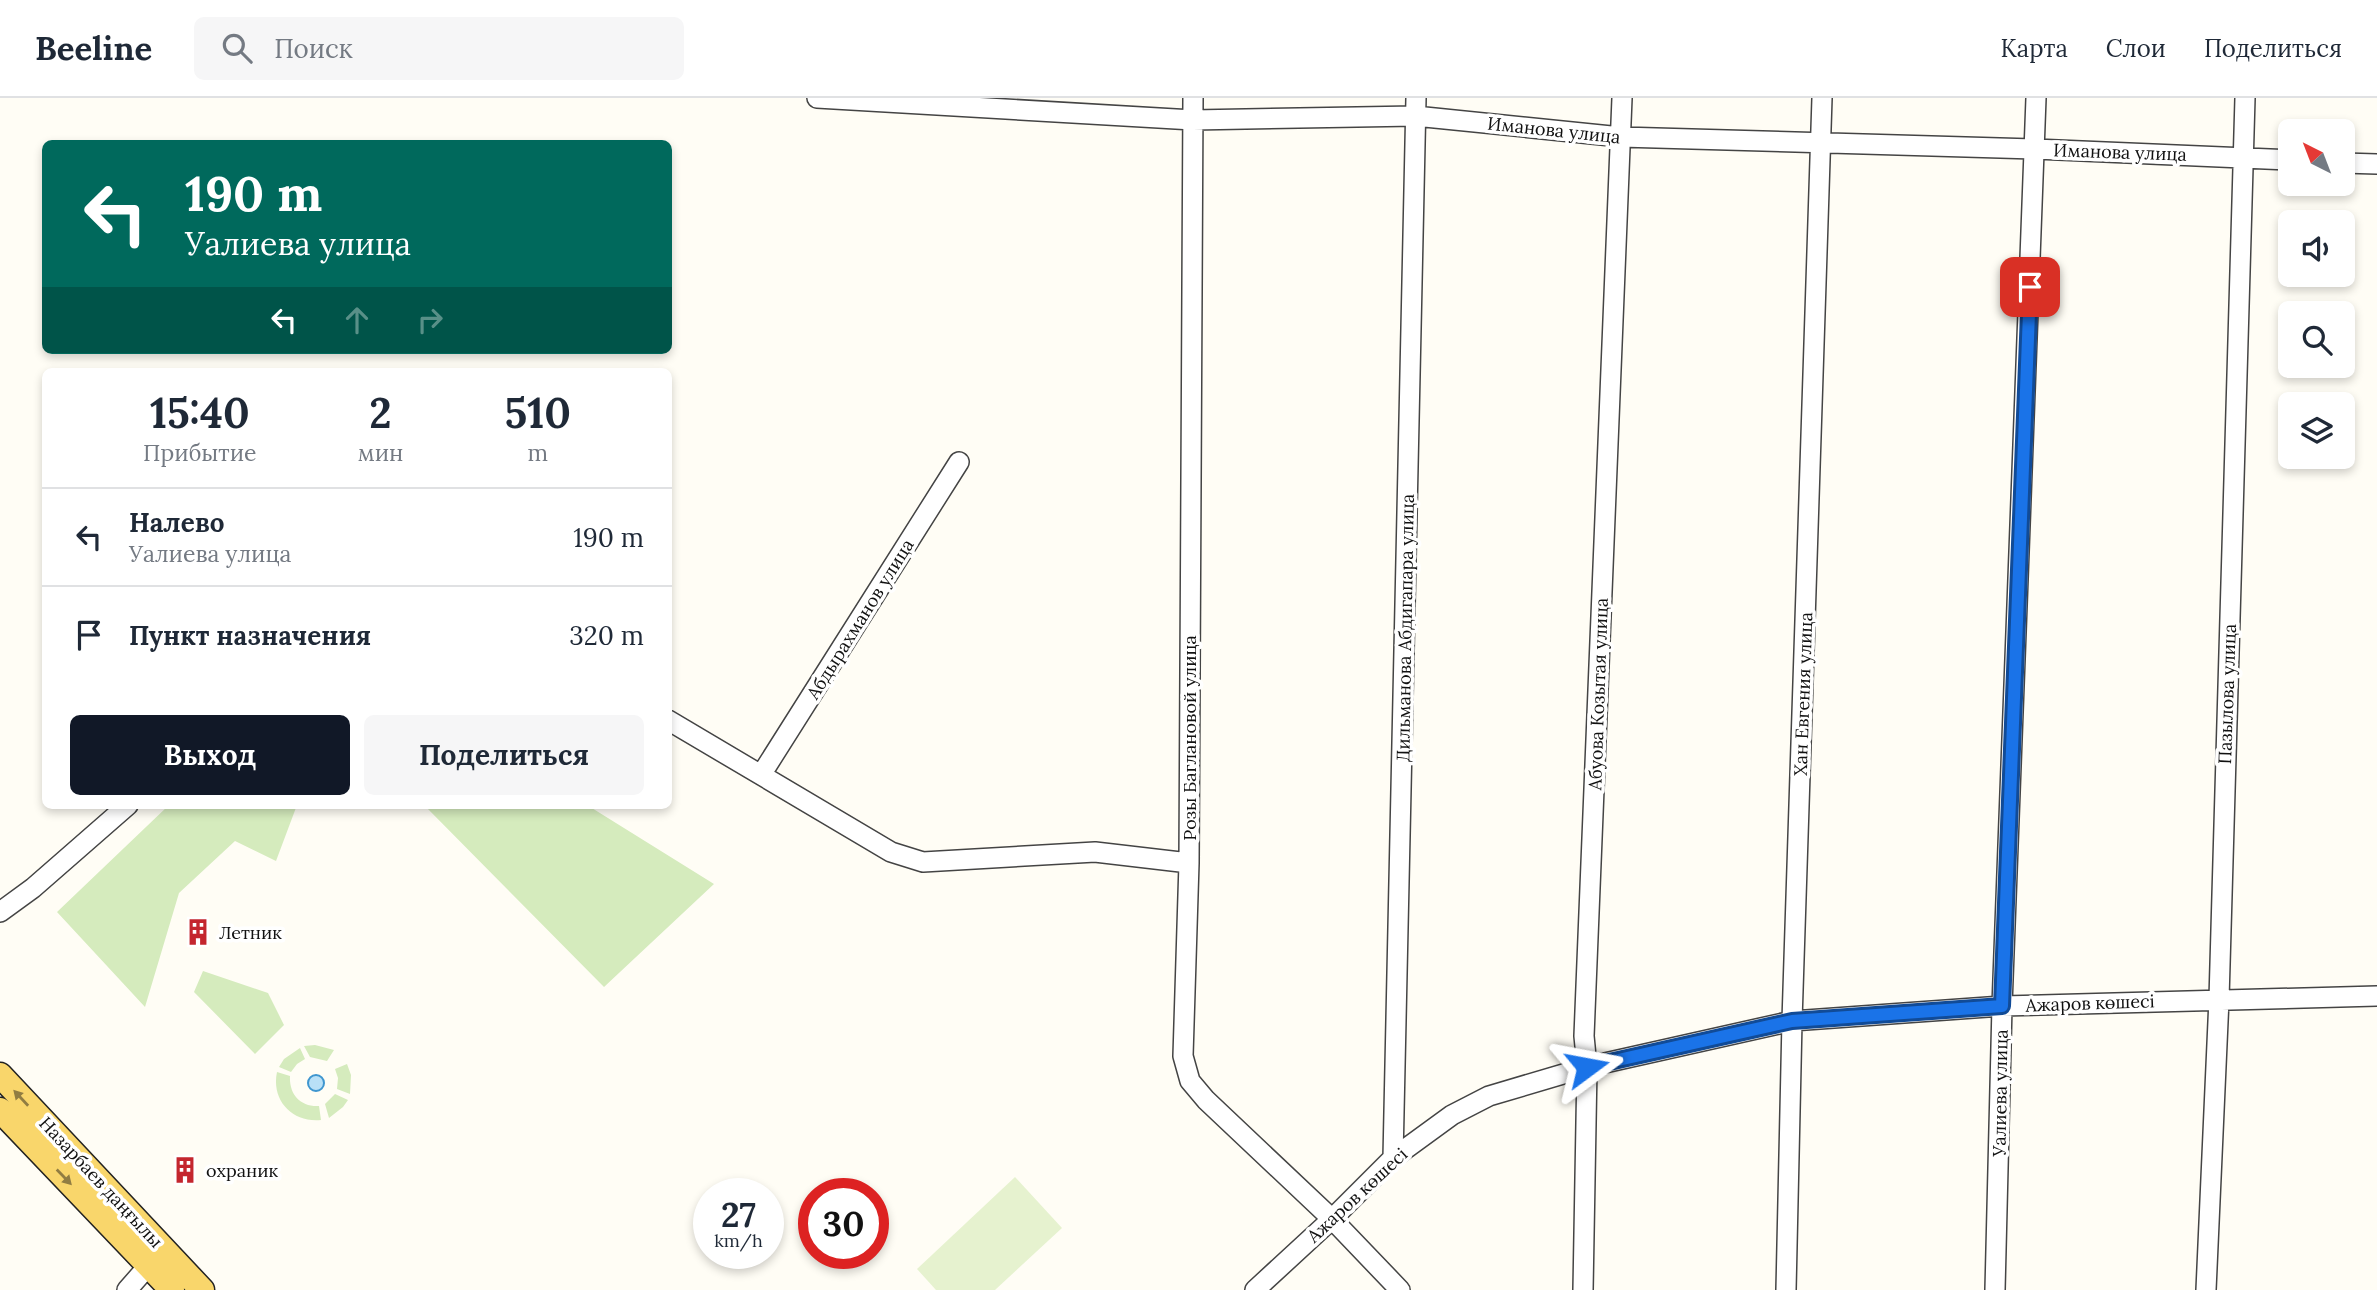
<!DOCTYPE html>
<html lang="ru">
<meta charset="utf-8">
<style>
:root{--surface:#fff;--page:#f6f6f7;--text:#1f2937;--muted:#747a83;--line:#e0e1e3;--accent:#111827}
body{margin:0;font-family:Lora,serif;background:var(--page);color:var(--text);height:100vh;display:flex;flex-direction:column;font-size:26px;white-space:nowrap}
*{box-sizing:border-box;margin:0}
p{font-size:23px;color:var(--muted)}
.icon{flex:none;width:38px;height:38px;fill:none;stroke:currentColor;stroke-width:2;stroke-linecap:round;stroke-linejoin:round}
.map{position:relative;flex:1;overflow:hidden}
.side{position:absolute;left:42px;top:270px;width:630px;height:441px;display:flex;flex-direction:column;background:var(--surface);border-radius:10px;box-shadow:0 4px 10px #0003}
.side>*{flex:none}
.guide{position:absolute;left:42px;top:42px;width:630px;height:214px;border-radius:10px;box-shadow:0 4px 10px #0003;background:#00695c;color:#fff;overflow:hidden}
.needle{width:46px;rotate:318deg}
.buttons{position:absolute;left:2278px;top:21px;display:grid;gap:14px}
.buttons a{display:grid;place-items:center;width:77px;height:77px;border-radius:10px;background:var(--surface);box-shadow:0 4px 10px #0003;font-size:35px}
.speed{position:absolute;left:693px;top:1080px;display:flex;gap:14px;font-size:35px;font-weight:700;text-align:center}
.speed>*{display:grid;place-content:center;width:91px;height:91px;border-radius:50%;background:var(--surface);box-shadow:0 4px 10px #0003;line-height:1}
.speed small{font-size:18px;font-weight:400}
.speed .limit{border:10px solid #d22;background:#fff;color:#111}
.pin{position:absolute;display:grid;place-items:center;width:60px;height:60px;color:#fff;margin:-30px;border-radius:14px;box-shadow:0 4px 10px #0006}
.me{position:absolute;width:77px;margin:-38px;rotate:77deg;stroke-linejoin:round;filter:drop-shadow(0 0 5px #0008)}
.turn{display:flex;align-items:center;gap:24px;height:147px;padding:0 28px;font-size:32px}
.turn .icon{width:91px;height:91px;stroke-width:2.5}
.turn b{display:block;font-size:49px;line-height:60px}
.lanes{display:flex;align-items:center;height:66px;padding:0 28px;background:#0003;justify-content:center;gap:35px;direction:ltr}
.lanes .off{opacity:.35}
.eta{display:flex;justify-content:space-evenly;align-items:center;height:119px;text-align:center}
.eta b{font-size:42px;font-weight:800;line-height:49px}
.primary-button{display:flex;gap:14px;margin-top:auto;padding:14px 28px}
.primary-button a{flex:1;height:80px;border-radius:10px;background:var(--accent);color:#fff;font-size:28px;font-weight:800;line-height:80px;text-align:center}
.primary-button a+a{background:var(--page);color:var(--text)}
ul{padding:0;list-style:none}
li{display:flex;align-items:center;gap:21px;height:98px;padding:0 28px;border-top:2px solid var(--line)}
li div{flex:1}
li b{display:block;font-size:26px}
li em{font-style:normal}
header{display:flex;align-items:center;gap:42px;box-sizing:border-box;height:98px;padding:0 35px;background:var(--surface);border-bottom:2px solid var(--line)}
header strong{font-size:33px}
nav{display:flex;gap:38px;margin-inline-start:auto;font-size:24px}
.search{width:490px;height:63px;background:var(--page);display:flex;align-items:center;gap:18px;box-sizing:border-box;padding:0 24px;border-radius:10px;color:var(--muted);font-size:26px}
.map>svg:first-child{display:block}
.green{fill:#d5ebbd}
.pitch{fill:#e6f2cf}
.water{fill:#b9e0f7;stroke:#3f96cf;stroke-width:2}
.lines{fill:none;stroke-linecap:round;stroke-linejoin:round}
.minor-casing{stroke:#444;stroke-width:22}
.major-casing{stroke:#222;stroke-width:27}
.minor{stroke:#fff;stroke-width:19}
.major{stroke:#f9d66b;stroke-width:24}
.oneway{fill:#917d42}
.route-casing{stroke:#114b97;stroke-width:18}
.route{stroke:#1a73e8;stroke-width:12}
.labels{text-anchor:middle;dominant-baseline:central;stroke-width:7;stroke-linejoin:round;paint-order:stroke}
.street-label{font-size:18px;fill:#111;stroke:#fff}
.poi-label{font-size:18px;fill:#111;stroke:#fff;text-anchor:start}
</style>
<header>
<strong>Beeline</strong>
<div class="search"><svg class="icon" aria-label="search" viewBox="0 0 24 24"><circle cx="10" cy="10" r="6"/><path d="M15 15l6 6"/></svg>Поиск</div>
<nav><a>Карта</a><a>Слои</a><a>Поделиться</a></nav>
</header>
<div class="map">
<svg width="2377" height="1192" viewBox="0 0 2377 1192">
<rect width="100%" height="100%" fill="#fffdf5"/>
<!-- green -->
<path class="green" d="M 169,707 L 297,707 L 276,763 L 235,743 L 179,795 L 145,909 L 57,814 Z
M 424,707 L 587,707 L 714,786 L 604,889 Z
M 203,873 L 268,895 L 284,927 L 255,956 L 194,894 Z
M 315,947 L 334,952 L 327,963 L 310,959 L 304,948 Z
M 300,950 L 305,961 L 297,966 L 291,974 L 279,969 L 284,961 Z
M 347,966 L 351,977 L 350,996 L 337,991 L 338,980 L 335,971 Z
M 277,974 L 290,978 C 289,996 300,1009 319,1008 L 321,1022 C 292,1025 271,1002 277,974 Z
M 335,996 L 348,1002 L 343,1009 L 329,1020 L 325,1006 Z"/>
<!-- pitch -->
<path class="pitch" d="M 1015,1079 L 1062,1130 L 995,1192 L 936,1192 L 917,1171 Z"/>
<!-- water -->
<path class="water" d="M308 985a8 8 0 1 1 16 0a8 8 0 1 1-16 0Z"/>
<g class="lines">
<defs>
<path id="minor" d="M 817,0 L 1193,22 L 1415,18 L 1621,39 L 2035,51 L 2291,62
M 1193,0 L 1189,765 L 1183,958 L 1190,983 L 1206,1002 L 1332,1121 L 1400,1192
M 2343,65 L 2377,66
M 668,622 L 891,754 L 923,764 L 1095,754 L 1189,765
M 761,677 L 959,364
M 0,814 L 33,790 L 128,707
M 1393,1060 L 1416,0
M 127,1192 L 156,1159
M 1255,1192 L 1332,1121 L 1393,1060 L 1452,1017 L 1489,998 L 1587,969 L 1792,923 L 2002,908 L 2377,898
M 1583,1192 L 1587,969 L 1584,938 L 1622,0
M 1786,1192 L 1792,923 L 1822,0
M 1995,1192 L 2002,908 L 2036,0
M 2206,1192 L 2219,901 L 2245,0"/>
<path id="major" d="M 0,977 L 202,1192
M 0,1012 L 172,1192"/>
</defs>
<!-- minor casing -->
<use href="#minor" class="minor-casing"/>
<!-- major casing -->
<use href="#major" class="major-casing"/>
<!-- minor -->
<use href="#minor" class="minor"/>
<!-- major -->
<use href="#major" class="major"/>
</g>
<!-- one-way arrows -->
<defs><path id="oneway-solid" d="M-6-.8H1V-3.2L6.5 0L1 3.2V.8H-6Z" transform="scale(1.75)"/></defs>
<g class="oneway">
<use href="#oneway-solid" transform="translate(21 1000) rotate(-133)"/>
<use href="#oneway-solid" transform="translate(64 1079) rotate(46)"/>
</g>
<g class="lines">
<defs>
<path id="route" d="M 1587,969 L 1792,923 L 2002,908 L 2030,189"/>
</defs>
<!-- route casing -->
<use href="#route" class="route-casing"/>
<!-- route -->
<use href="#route" class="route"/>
</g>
<!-- icons -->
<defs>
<symbol id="building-bare" viewBox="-9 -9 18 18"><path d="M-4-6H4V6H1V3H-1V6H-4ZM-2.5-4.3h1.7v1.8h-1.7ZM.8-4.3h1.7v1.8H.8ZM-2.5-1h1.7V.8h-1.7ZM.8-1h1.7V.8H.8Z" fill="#c4262e" stroke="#fff" stroke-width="2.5" paint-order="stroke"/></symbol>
</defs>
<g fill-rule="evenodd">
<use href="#building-bare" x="179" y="815" width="38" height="38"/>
<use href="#building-bare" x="166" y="1053" width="38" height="38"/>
</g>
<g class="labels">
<!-- street labels -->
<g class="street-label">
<text transform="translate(1554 32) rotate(6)">Иманова улица</text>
<text transform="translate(2120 54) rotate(2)">Иманова улица</text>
<text transform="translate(860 521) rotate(-58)">Абдырахманов улица</text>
<text transform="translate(1405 530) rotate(-89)">Дильманова Абдигапара улица</text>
<text transform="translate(1598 596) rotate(-88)">Абуова Козытая улица</text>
<text transform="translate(1803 596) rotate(-88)">Хан Евгения улица</text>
<text transform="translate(2227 596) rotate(-88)">Пазылова улица</text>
<text transform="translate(1189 640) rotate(-90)">Розы Баглановой улица</text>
<text transform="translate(2090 905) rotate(-2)">Ажаров көшесі</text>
<text transform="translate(2000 995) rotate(-89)">Уалиева улица</text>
<text transform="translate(101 1084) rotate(47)">Назарбаев даңғылы</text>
<text transform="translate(1357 1097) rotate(-43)">Ажаров көшесі</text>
</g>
<!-- poi labels -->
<g class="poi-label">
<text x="219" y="834">Летник</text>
<text x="206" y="1072">охраник</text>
</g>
</g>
</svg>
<div class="buttons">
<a><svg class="needle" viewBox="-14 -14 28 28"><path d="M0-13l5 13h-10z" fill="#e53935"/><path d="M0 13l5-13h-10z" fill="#747a83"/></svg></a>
<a><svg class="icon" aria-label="sound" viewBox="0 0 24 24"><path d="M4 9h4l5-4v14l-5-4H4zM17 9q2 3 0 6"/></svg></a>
<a><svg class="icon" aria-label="search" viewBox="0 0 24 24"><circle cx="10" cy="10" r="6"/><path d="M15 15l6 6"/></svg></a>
<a><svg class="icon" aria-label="layers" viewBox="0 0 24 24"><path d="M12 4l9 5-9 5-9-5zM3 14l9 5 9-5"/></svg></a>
</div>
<div class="speed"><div>27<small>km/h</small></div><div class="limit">30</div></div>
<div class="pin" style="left:2030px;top:189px;background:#d93025"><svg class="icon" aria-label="arrive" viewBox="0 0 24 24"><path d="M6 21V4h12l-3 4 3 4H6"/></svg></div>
<svg class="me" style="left:1587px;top:969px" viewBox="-20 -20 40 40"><path d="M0-17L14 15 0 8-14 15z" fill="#1a73e8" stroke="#fff" stroke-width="4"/></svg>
<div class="guide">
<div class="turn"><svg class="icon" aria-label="left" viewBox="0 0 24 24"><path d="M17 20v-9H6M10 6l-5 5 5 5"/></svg><div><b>190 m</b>Уалиева улица</div></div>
<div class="lanes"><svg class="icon" aria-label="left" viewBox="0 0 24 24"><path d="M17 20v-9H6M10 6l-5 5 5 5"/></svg><svg class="icon off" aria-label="ahead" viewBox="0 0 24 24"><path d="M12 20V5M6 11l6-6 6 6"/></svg><svg class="icon off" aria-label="right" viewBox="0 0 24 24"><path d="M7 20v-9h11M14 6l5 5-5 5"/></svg></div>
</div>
<section class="side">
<div class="eta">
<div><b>15:40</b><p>Прибытие</p></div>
<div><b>2</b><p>мин</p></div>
<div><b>510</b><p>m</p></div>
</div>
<ul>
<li><svg class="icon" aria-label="left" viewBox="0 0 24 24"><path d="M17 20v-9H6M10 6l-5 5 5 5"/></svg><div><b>Налево</b><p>Уалиева улица</p></div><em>190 m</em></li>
<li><svg class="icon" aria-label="arrive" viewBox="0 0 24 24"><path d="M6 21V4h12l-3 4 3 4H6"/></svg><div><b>Пункт назначения</b></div><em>320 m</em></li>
</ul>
<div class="primary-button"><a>Выход</a><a>Поделиться</a></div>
</section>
</div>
